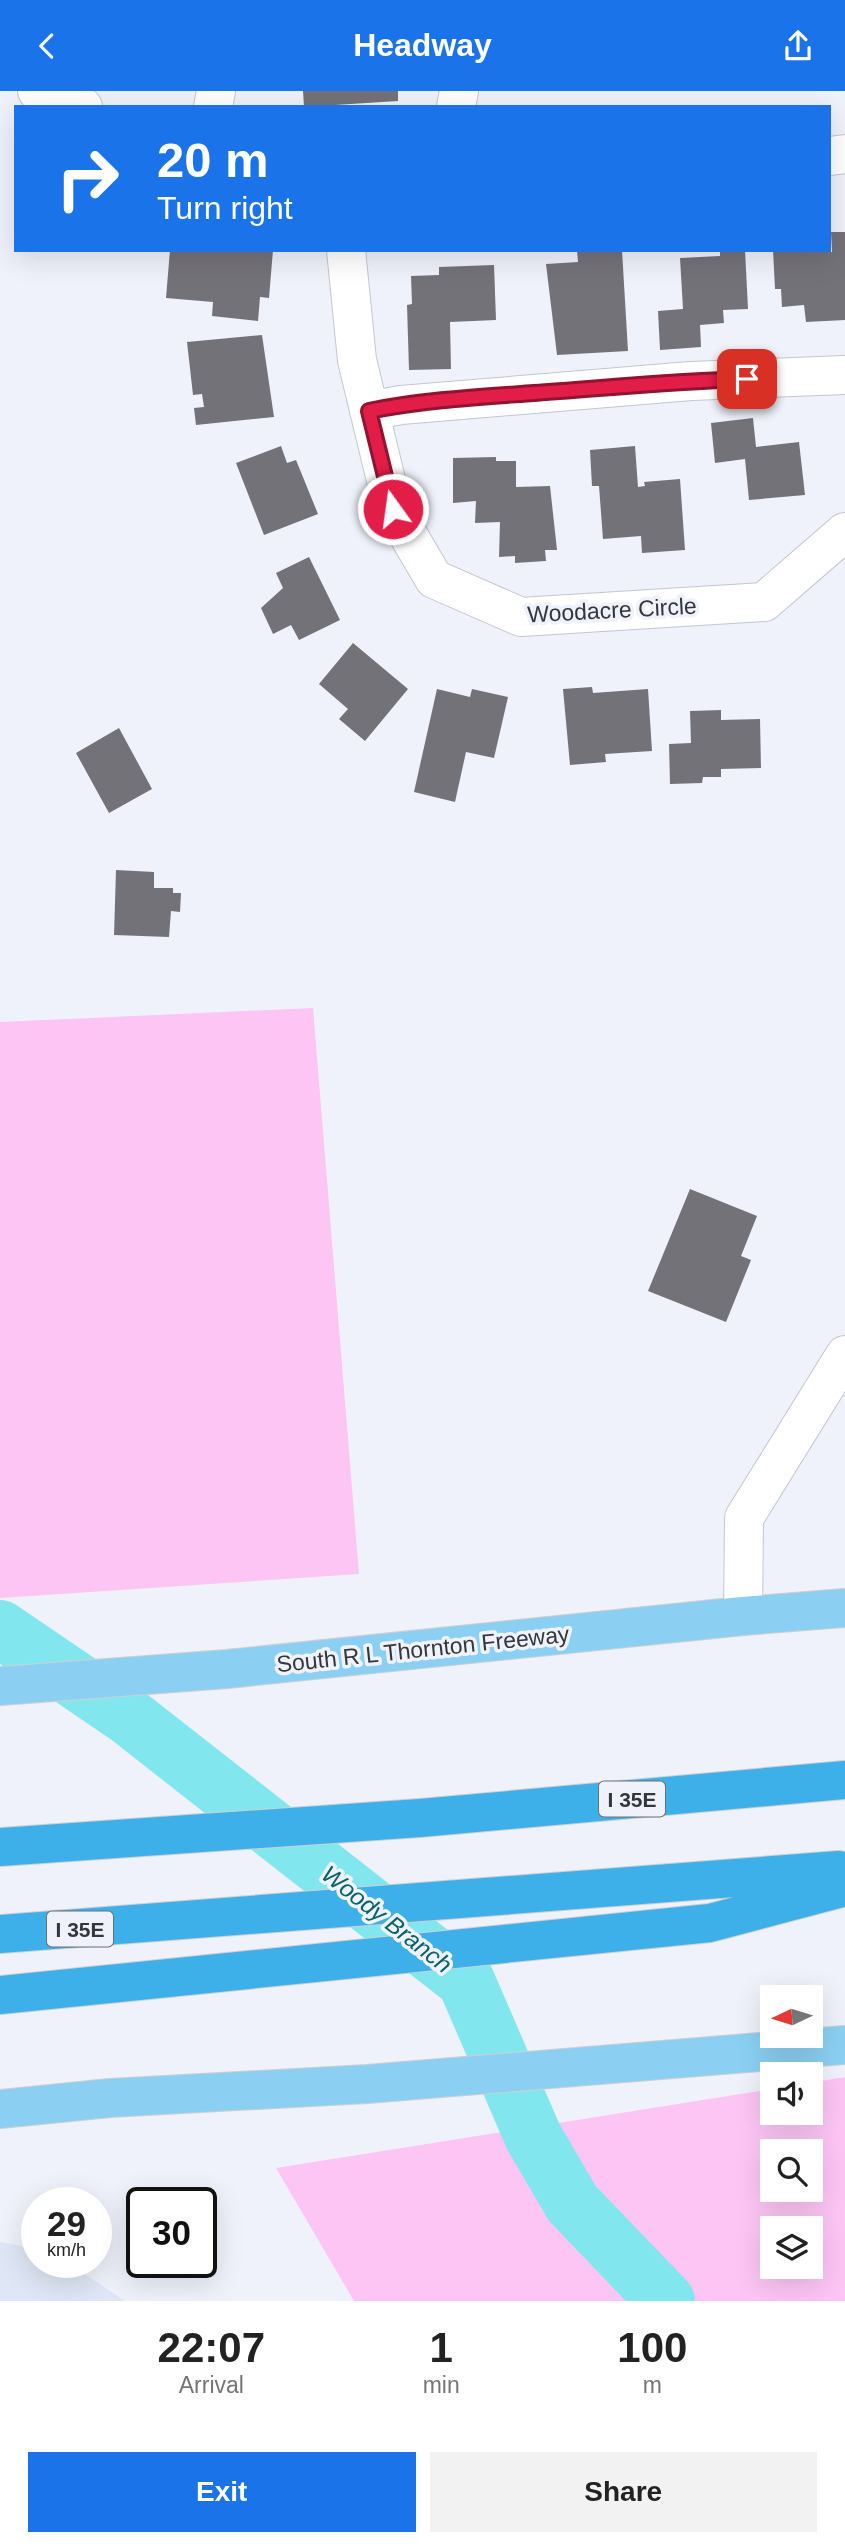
<!DOCTYPE html>
<style>
:root{--surface:#fff;--page:#f2f2f2;--text:#222;--muted:#767676;--accent:#1a73e8}
body{margin:0;font-family:Arial,sans-serif;background:var(--page);color:var(--text);height:100vh;display:flex;flex-direction:column;font-size:26px;white-space:nowrap}
*{box-sizing:border-box;margin:0}
p{font-size:23px;color:var(--muted)}
.icon{flex:none;width:38px;height:38px;fill:none;stroke:currentColor;stroke-width:2;stroke-linecap:round;stroke-linejoin:round}
.map{position:relative;height:2210px;overflow:hidden}
.details{display:flex;flex-direction:column;background:var(--surface);flex:1}
.details>*{flex:none}
.guide{position:absolute;left:14px;top:14px;width:817px;height:147px;border-radius:0px;box-shadow:0 7px 28px #0002;background:#1a73e8;color:#fff;overflow:hidden}
.needle{width:46px;rotate:266deg}
.controls{position:absolute;left:760px;top:1894px;display:grid;gap:14px}
.controls a{display:grid;place-items:center;width:63px;height:63px;border-radius:0px;background:var(--surface);box-shadow:0 7px 28px #0002;font-size:35px}
.speed{position:absolute;left:21px;top:2096px;display:flex;gap:14px;font-size:35px;font-weight:700;text-align:center}
.speed>*{display:grid;place-content:center;width:91px;height:91px;border-radius:50%;background:var(--surface);box-shadow:0 7px 28px #0002;line-height:1}
.speed small{font-size:18px;font-weight:400}
.speed .limit{border:4px solid #111;border-radius:10px;background:#fff;color:#111}
.pin{position:absolute;display:grid;place-items:center;width:60px;height:60px;color:#fff;margin:-30px;border-radius:14px;box-shadow:0 4px 10px #0006}
.me{position:absolute;width:77px;margin:-38px;rotate:346deg;stroke-linejoin:round;filter:drop-shadow(0 0 5px #0008)}
.turn{display:flex;align-items:center;gap:24px;height:147px;padding:0 28px;font-size:32px}
.turn .icon{width:91px;height:91px;stroke-width:2.5}
.turn b{display:block;font-size:49px;line-height:60px}
.eta{display:flex;justify-content:space-evenly;align-items:center;height:119px;text-align:center}
.eta b{font-size:42px;font-weight:700;line-height:49px}
.button{display:flex;gap:14px;margin-top:auto;padding:14px 28px}
.button a{flex:1;height:80px;border-radius:0px;background:var(--accent);color:#fff;font-size:28px;font-weight:700;line-height:80px;text-align:center}
.button a+a{background:var(--page);color:var(--text)}
header{display:flex;justify-content:space-between;align-items:center;height:91px;padding:0 28px;background:var(--accent);color:#fff;font-size:32px;font-weight:700}
.map>svg:first-child{display:block}
.built{fill:#dfe6f5}
.green{fill:#fcc5f4;fill-rule:evenodd}
.lines{fill:none;stroke-linecap:round;stroke-linejoin:round}
.river{stroke:#82e6ef;stroke-width:58}
.building{fill:#747279}
.minor-casing{stroke:#c3c7ce;stroke-width:40}
.major-casing{stroke:#cfcfd0;stroke-width:40}
.highway-casing{stroke:#cfcfd0;stroke-width:40}
.minor{stroke:#fff;stroke-width:38}
.major{stroke:#8bd0f2;stroke-width:38}
.highway{stroke:#3db0ea;stroke-width:38}
.route-casing{stroke:#92132f;stroke-width:18}
.route{stroke:#e11d48;stroke-width:12}
.labels{text-anchor:middle;dominant-baseline:central;stroke-width:7;stroke-linejoin:round;paint-order:stroke}
.shield{fill:#eff2fb;stroke:#6d6e74;stroke-width:2}
.shield-label{font-size:21px;font-weight:bold;fill:#35363a}
.street-label{font-size:23px;fill:#35363a;stroke:#eff2fb}
.water-label{font-size:24px;font-style:italic;fill:#0a6269;stroke:#eff2fb}
</style>
<header><svg class="icon" aria-label="back" viewBox="0 0 24 24"><path d="M15 5l-7 7 7 7"/></svg>Headway<svg class="icon" aria-label="share" viewBox="0 0 24 24"><path d="M12 15V3M7 8l5-5 5 5M5 13v7h14v-7"/></svg></header>
<div class="map">
<svg width="845" height="2210" viewBox="0 0 845 2210">
<rect width="100%" height="100%" fill="#eff2fb"/>
<!-- built -->
<path class="built" d="M 0,2151 L 37,2158 L 37,2172 L 68,2172 L 125,2210 L 0,2210 Z"/>
<!-- green -->
<path class="green" d="M 313,917 L 359,1483 L 0,1507 L 0,931 Z
M 845,1986 L 845,2210 L 354,2210 L 276,2077 L 772,1998 L 772,2021 L 810,2021 L 810,1992 ZM 772,2060 L 810,2060 L 810,2098 L 772,2098 ZM 772,2137 L 810,2137 L 810,2175 L 772,2175 Z"/>
<g class="lines">
<!-- river -->
<path class="river" d="M 0,1538 L 128,1625 L 466,1890 L 533,2045 L 572,2112 L 666,2210"/>
</g>
<!-- building -->
<path class="building" d="M 303,0 L 398,0 L 398,10 L 304,16 Z
M 831,141 L 845,141 L 845,229 L 806,231 L 804,214 L 782,216 L 781,198 L 775,198 L 773,159 L 832,161 Z
M 170,159 L 273,159 L 269,207 L 260,206 L 258,230 L 212,225 L 213,211 L 166,207 Z
M 577,159 L 622,159 L 628,260 L 557,264 L 546,173 L 578,171 Z
M 720,159 L 745,159 L 748,218 L 723,219 L 724,232 L 700,234 L 701,256 L 660,259 L 658,220 L 683,218 L 680,167 L 720,165 Z
M 494,174 L 496,229 L 450,231 L 451,278 L 409,279 L 407,214 L 412,213 L 411,185 L 439,184 L 439,176 Z
M 262,244 L 274,326 L 196,334 L 194,317 L 204,316 L 202,303 L 193,304 L 187,251 Z
M 753,327 L 756,356 L 799,351 L 805,404 L 749,409 L 745,368 L 715,372 L 711,332 Z
M 281,355 L 287,372 L 296,369 L 318,423 L 264,444 L 236,372 Z
M 635,355 L 638,396 L 645,395 L 644,391 L 680,388 L 685,459 L 642,462 L 641,445 L 603,448 L 599,395 L 592,395 L 590,359 Z
M 496,366 L 496,370 L 516,370 L 516,396 L 550,395 L 557,459 L 545,459 L 546,470 L 515,472 L 515,465 L 499,466 L 500,431 L 475,432 L 476,410 L 453,412 L 453,367 Z
M 309,466 L 340,529 L 299,549 L 291,534 L 273,543 L 261,517 L 283,497 L 276,482 Z
M 353,552 L 408,598 L 365,650 L 339,628 L 348,618 L 319,593 Z
M 592,596 L 593,602 L 648,598 L 652,660 L 605,663 L 606,671 L 570,674 L 563,598 Z
M 437,598 L 470,606 L 472,598 L 508,606 L 494,667 L 466,661 L 455,711 L 414,701 Z
M 721,619 L 721,629 L 760,628 L 761,677 L 721,678 L 721,686 L 703,686 L 702,692 L 670,693 L 669,653 L 691,652 L 690,620 Z
M 119,637 L 152,698 L 109,722 L 76,662 Z
M 116,779 L 154,781 L 154,797 L 173,797 L 173,802 L 181,802 L 180,821 L 171,820 L 169,846 L 114,844 Z
M 690,1098 L 757,1125 L 741,1165 L 751,1169 L 726,1231 L 648,1200 Z"/>
<g class="lines">
<defs>
<path id="minor" d="M 37,0 L 83,16
M 213,16 L 216,0
M 456,16 L 459,0
M 830,65 L 845,63
M 346,159 L 357,269 L 393,418 L 434,488 L 521,526 L 764,511 L 845,441
M 369,320 L 401,314 L 691,290 L 845,284
M 743,1525 L 744,1427 L 845,1264"/>
<path id="major" d="M 0,1595 L 227,1578 L 743,1525 L 845,1517
M 0,2018 L 110,2007 L 367,1993 L 845,1954"/>
<path id="highway" d="M 0,1756 L 420,1727 L 845,1689
M 0,1843 L 839,1779
M 0,1904 L 710,1832 L 845,1796"/>
</defs>
<!-- minor casing -->
<use href="#minor" class="minor-casing"/>
<!-- major casing -->
<use href="#major" class="major-casing"/>
<!-- highway casing -->
<use href="#highway" class="highway-casing"/>
<!-- minor -->
<use href="#minor" class="minor"/>
<!-- major -->
<use href="#major" class="major"/>
<!-- highway -->
<use href="#highway" class="highway"/>
</g>
<g class="lines">
<defs>
<path id="route" d="M 393,418 L 369,320 C 423,309 479,306 534,302 C 605,297 676,290 747,288"/>
</defs>
<!-- route casing -->
<use href="#route" class="route-casing"/>
<!-- route -->
<use href="#route" class="route"/>
</g>
<g class="labels">
<!-- shield labels -->
<g class="shield">
<rect x="599" y="1690.5" width="66" height="35" rx="5"/>
<rect x="47" y="1820.5" width="66" height="35" rx="5"/>
</g>
<g class="shield-label">
<text x="632" y="1708">I 35E</text>
<text x="80" y="1838">I 35E</text>
</g>
<!-- street labels -->
<g class="street-label">
<text transform="translate(612 519) rotate(-3)">Woodacre Circle</text>
<text transform="translate(423 1558) rotate(-6)">South R L Thornton Freeway</text>
</g>
<!-- water labels -->
<g class="water-label">
<text transform="translate(387 1828) rotate(38)">Woody Branch</text>
</g>
</g>
</svg>
<div class="controls">
<a><svg class="needle" viewBox="-14 -14 28 28"><path d="M0-13l5 13h-10z" fill="#e53935"/><path d="M0 13l5-13h-10z" fill="#767676"/></svg></a>
<a><svg class="icon" aria-label="sound" viewBox="0 0 24 24"><path d="M4 9h4l5-4v14l-5-4H4zM17 9q2 3 0 6"/></svg></a>
<a><svg class="icon" aria-label="search" viewBox="0 0 24 24"><circle cx="10" cy="10" r="6"/><path d="M15 15l6 6"/></svg></a>
<a><svg class="icon" aria-label="layers" viewBox="0 0 24 24"><path d="M12 4l9 5-9 5-9-5zM3 14l9 5 9-5"/></svg></a>
</div>
<div class="speed"><div>29<small>km/h</small></div><div class="limit">30</div></div>
<div class="pin" style="left:747px;top:288px;background:#d93025"><svg class="icon" aria-label="arrive" viewBox="0 0 24 24"><path d="M6 21V4h12l-3 4 3 4H6"/></svg></div>
<svg class="me" style="left:393px;top:418px" viewBox="-20 -20 40 40"><circle r="17" fill="#e11d48" stroke="#fff" stroke-width="3"/><path d="M0-11L8 9 0 5-8 9z" fill="#fff"/></svg>
<div class="guide">
<div class="turn"><svg class="icon" aria-label="right" viewBox="0 0 24 24"><path d="M7 20v-9h11M14 6l5 5-5 5"/></svg><div><b>20 m</b>Turn right</div></div>
</div>
</div>
<section class="details">
<div class="eta">
<div><b>22:07</b><p>Arrival</p></div>
<div><b>1</b><p>min</p></div>
<div><b>100</b><p>m</p></div>
</div>
<div class="button"><a>Exit</a><a>Share</a></div>
</section>
